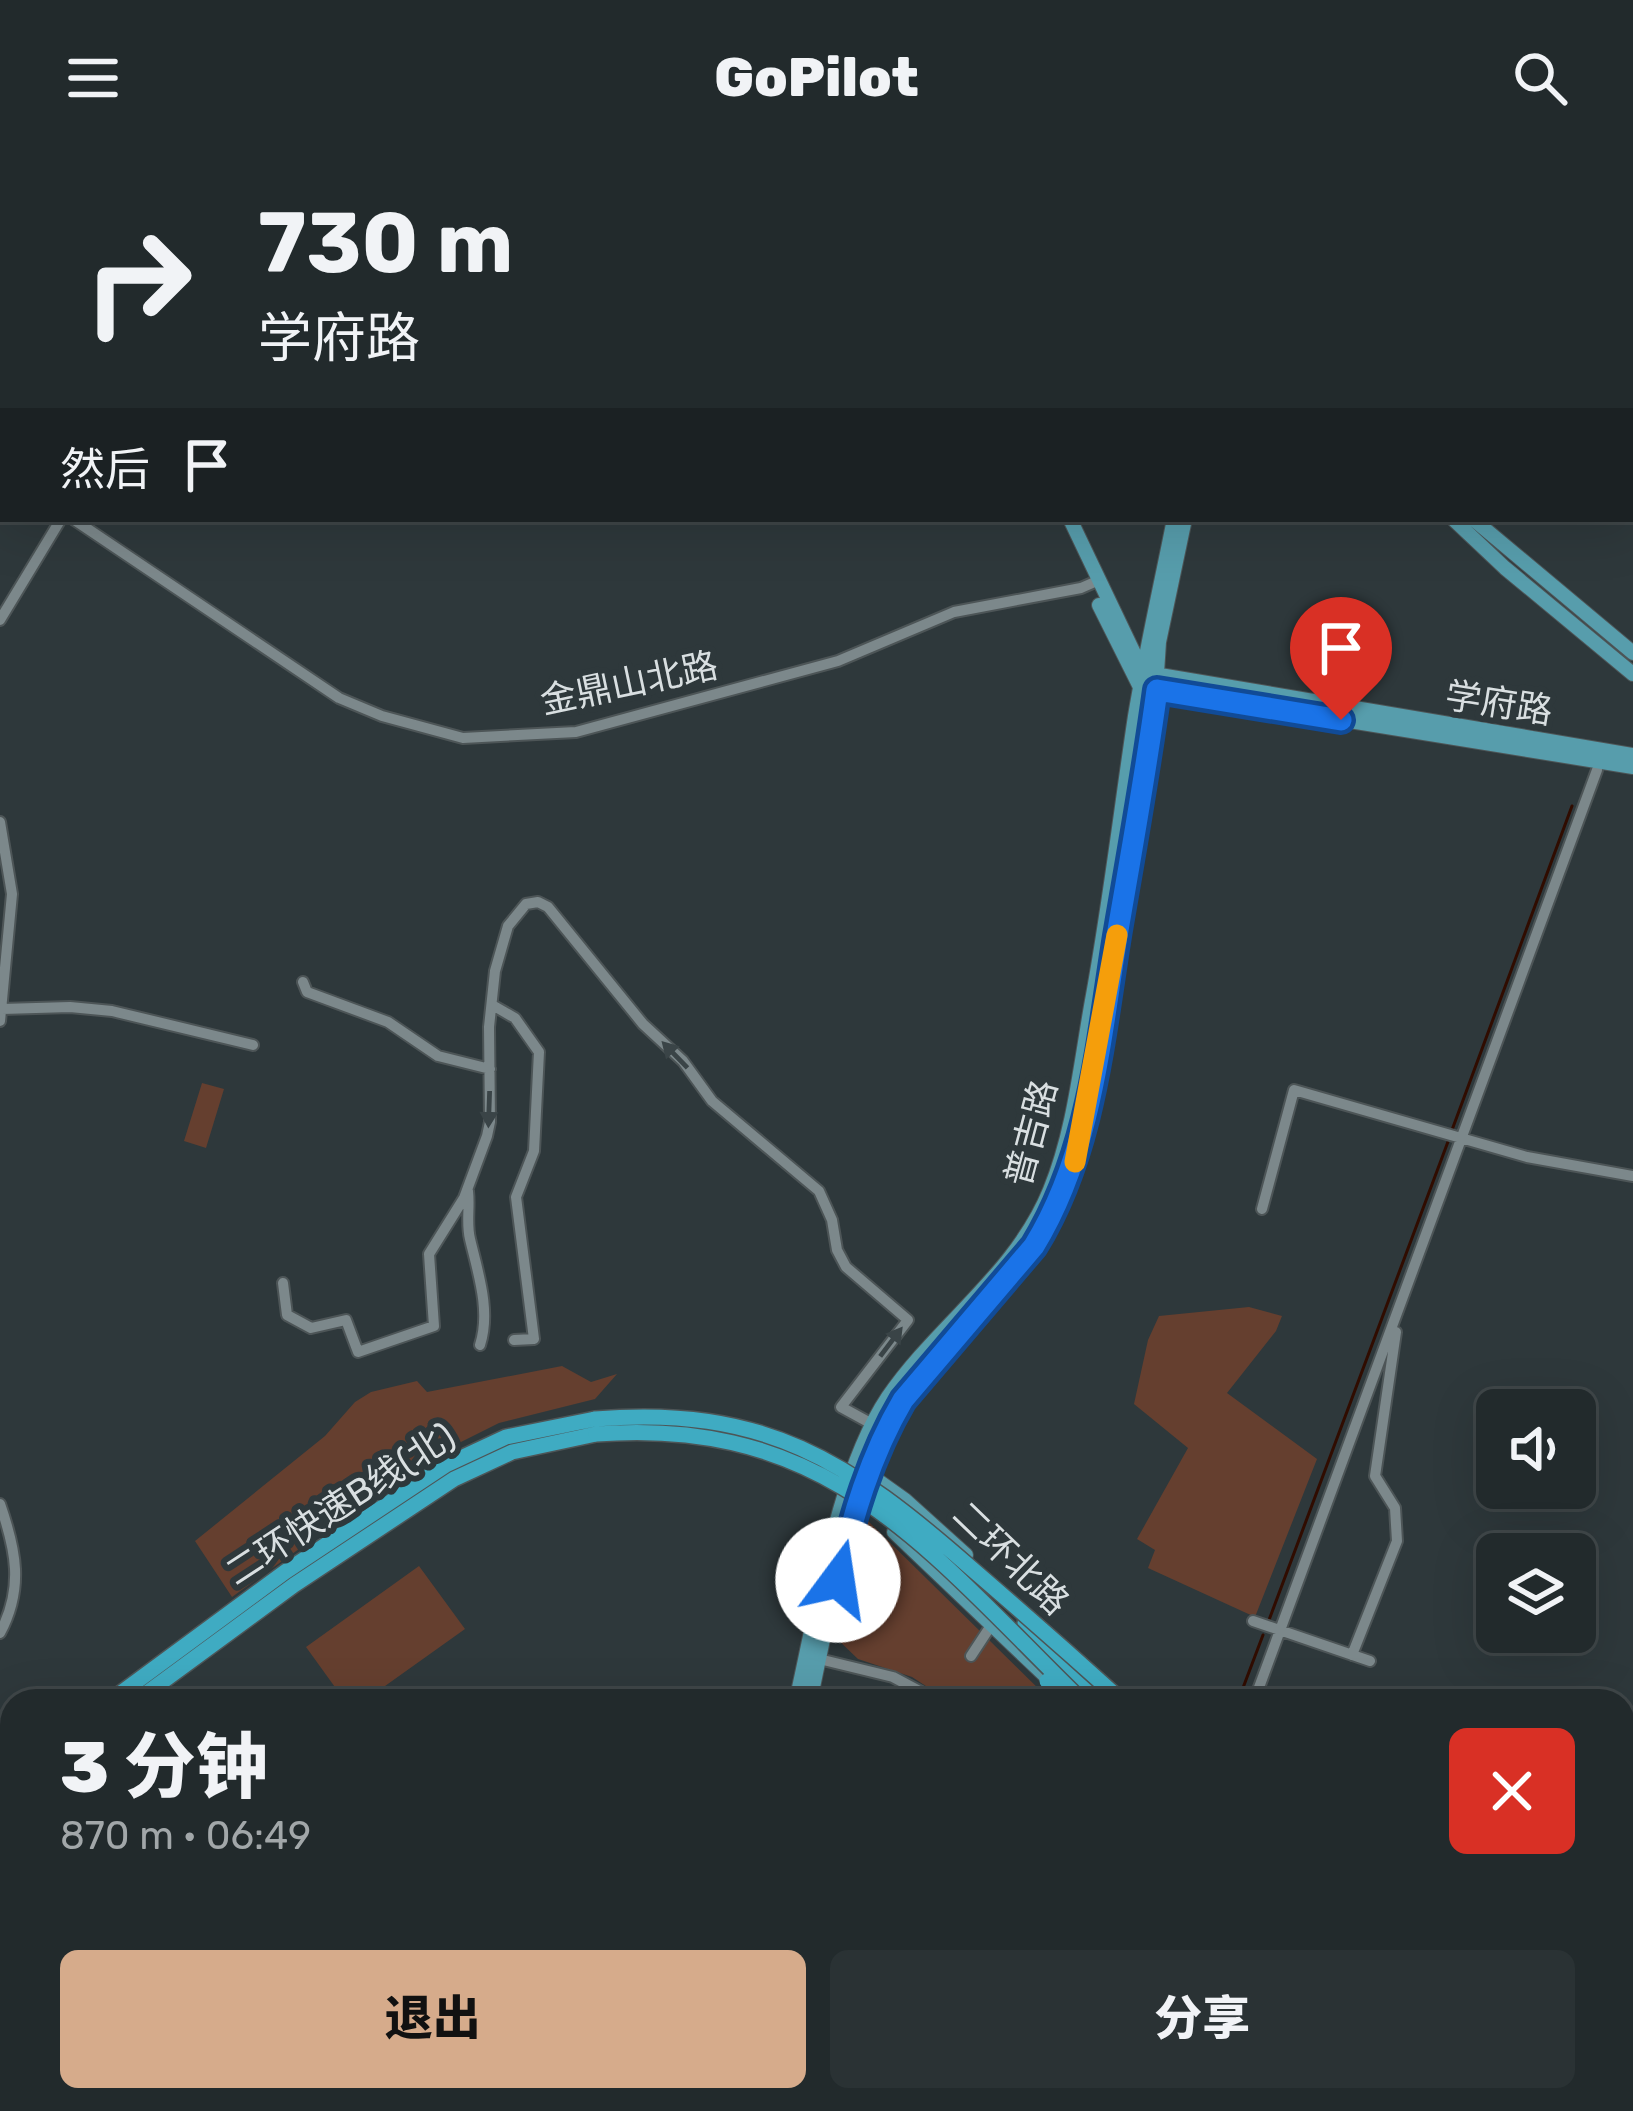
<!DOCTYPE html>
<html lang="zh">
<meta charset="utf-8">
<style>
:root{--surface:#222a2c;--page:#2a3234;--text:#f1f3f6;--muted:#a2a7a9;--line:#3f4648;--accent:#d6ab8b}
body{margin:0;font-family:Rubik,"Noto Sans SC",sans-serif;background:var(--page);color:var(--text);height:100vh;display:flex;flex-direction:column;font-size:45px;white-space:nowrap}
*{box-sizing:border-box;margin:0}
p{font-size:39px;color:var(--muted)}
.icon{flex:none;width:66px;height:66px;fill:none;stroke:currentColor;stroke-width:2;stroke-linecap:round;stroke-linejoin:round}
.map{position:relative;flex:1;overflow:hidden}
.sheet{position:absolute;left:0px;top:1533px;width:1635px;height:423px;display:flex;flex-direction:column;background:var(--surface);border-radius:36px 36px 0 0;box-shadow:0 12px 48px #0002,0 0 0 3px var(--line)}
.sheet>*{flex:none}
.top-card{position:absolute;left:0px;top:0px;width:1635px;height:366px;box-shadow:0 12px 48px #0002,0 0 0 3px var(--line);background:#222a2c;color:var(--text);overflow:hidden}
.tools{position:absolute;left:1476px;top:1233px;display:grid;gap:24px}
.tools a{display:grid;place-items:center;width:120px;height:120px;border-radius:18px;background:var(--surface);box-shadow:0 12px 48px #0002,0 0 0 3px var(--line);font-size:60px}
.pin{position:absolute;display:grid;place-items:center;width:102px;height:102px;color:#fff;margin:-123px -51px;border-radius:50% 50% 50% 0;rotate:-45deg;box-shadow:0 0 12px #0007}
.pin .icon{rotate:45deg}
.me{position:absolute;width:132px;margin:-66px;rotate:14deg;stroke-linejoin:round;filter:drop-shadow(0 0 9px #0008)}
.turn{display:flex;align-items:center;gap:42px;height:252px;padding:0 60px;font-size:54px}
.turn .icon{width:156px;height:156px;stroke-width:2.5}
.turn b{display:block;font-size:84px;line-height:102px}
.then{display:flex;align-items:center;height:114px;padding:0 60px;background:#0003;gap:24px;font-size:45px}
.round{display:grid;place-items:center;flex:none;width:126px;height:126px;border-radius:18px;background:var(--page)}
.overview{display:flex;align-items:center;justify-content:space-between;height:204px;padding:0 60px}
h1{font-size:72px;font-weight:800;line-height:90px}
.primary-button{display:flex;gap:24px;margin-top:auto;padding:24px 60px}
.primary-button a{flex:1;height:138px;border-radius:18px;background:var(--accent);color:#111;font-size:48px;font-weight:800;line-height:138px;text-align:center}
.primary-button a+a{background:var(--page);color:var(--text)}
header{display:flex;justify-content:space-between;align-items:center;height:156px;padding:0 60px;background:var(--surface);font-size:54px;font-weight:800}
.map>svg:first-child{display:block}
.green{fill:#653f2f}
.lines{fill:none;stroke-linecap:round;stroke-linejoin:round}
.stream{stroke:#300c00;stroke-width:3}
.minor-casing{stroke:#4d5557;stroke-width:14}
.major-casing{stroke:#4d5557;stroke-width:16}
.highway-casing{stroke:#4d5557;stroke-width:18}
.minor{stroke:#7c888b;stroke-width:10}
.major{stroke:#579dac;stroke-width:14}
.highway{stroke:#3fabc2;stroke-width:15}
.highway-bridge-casing{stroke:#4d5557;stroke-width:18;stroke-linecap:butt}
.highway-bridge{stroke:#3fabc2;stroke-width:15}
.oneway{fill:#3a4447}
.route-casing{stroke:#114b97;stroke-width:30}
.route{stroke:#1a73e8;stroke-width:21}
.slow{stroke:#f59e0b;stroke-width:21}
.labels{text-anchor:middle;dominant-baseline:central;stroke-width:12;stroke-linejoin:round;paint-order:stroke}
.street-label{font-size:36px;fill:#d9dfe1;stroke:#2e383b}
</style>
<header><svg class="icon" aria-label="menu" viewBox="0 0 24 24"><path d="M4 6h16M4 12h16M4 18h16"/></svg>GoPilot<svg class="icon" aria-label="search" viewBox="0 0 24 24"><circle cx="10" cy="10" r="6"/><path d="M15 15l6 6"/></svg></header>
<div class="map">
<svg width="1633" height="1955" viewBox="0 0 1633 1955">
<rect width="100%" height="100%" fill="#2e383b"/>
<!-- green -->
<path class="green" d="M 202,927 L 224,933 L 206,992 L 184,985 Z
M 1249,1151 L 1282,1160 L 1276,1175 L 1227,1237 L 1317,1303 L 1255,1461 L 1148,1412 L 1155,1394 L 1137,1383 L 1188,1292 L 1134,1248 L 1148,1184 L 1159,1160 Z
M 562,1210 L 591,1226 L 617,1218 L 595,1243 L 499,1267 L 457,1288 L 398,1322 L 232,1441 L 195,1385 L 325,1280 L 355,1246 L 371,1236 L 417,1225 L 427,1236 Z
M 868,1365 L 1051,1545 L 949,1545 L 912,1521 L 858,1503 L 836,1482 Z
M 419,1410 L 465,1473 L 364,1545 L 345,1545 L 306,1491 Z
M 1633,1865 L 1633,1955 L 1514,1955 L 1503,1944 L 1623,1944 L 1623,1866 Z"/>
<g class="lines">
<!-- stream -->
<path class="stream" d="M 1452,974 L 1572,650
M 1269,1464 L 1449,983
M 1238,1545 L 1263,1479"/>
<defs>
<path id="minor" d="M 417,0 L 419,3
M 886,3 L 888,0
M 0,70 L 3,72
M 0,306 L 3,309
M 73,363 L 339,542 L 382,560 L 463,582 L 576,576 L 838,505 L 954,456 L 1081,432 L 1097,425
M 0,464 L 61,363
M 0,666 L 12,738 L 0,865
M 303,826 L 307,836 L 388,866 L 438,900 L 490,913
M 494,850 L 515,862 L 539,896 L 534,995 L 516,1041 L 534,1183 L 514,1184
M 2,853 L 70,851 L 112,855 L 253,889
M 468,1035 C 470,1051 466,1067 470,1083 C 478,1117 491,1155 480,1189
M 1262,1053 L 1294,934 L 1527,1001 L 1633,1020
M 283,1127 L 287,1159 L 311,1172 L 346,1164 L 358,1196 L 434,1170 L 429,1098 L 464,1042 L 487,980 L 490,966 L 489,871 L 495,815 L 508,770 L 526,748 L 538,746 L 548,751 L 643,868 L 683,905 L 712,945 L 819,1035 L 832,1064 L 837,1094 L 846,1111 L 908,1164 L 841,1251 L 872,1268
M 0,1348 C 16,1394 24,1432 0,1477
M 1253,1465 L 1370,1505
M 1352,1499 L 1397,1385 L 1395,1352 L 1375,1320 L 1396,1176
M 971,1500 L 992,1468
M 819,1503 L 893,1521 L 938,1545
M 1254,1545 L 1597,614
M 0,1574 L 12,1599
M 136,1944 L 137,1955
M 285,1944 L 285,1955
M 1050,1944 L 1075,1955
M 1499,1944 L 1510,1955
M 399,1955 L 406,1944
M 1116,1955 L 1120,1944
M 1128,1955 L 1132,1944"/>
<path id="major" d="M 774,0 L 781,3
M 1261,0 L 1262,3
M 1275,0 L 1276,3
M 1145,3 L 1146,0
M 1155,3 L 1156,0
M 1070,363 L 1143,516
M 1453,363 L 1505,412 L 1633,518
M 1473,363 L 1633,497
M 1099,449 L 1140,531
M 1148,517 L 1633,599
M 1151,533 L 1633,611
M 863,1314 L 905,1344 L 966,1399
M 894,1376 L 1056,1530
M 796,1545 C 817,1455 837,1317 888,1241 C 938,1168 1016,1118 1050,1034 C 1075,973 1081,903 1093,839 C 1110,746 1121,653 1135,560 C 1146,494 1161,428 1174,363
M 810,1545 C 832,1444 849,1335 903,1244 L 1034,1090 L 1064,1035 L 1082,981 L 1154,563 L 1159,486 L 1185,363
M 1623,1792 L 1633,1793
M 712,1955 L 714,1944
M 726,1955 L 728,1944"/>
<path id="highway" d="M 1025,1467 L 1104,1545
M 110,1545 L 285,1416 L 446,1309 L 506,1281 L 595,1263
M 136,1545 L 294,1429 L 454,1323 L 512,1296 L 596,1278
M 0,1626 L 12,1618
M 0,1645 L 12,1636
M 1623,1777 L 1633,1774
M 1623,1826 L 1633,1834
M 1623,1873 L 1633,1881"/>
</defs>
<!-- minor casing -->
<use href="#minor" class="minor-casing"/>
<!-- major casing -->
<use href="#major" class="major-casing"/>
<!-- highway casing -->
<use href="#highway" class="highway-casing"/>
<!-- minor -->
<use href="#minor" class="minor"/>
<!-- major -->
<use href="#major" class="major"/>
<!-- highway -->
<use href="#highway" class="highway"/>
<defs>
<path id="highway-bridge" d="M 595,1263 C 764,1249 849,1305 971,1412 C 1022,1456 1072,1500 1122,1545
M 596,1278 C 832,1260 929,1396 1082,1545
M 1047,1525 L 1066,1545"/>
</defs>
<!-- highway-bridge casing -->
<use href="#highway-bridge" class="highway-bridge-casing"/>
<!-- highway-bridge -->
<use href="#highway-bridge" class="highway-bridge"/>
</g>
<!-- one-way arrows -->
<defs><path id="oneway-solid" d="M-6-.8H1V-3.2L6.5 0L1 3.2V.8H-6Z" transform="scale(3)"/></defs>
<g class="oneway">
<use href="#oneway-solid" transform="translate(675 899) rotate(-134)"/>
<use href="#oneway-solid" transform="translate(489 953) rotate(92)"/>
<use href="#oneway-solid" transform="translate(891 1186) rotate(-53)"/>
</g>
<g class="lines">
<defs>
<path id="route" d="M 838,1424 C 852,1362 870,1300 903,1244 L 1034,1090 C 1091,997 1100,886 1117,780 C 1131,698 1146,616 1157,534 L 1341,564"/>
</defs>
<!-- route casing -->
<use href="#route" class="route-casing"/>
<!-- route -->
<use href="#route" class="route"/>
<!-- slow -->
<path class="slow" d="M 1075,1006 L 1117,779"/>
</g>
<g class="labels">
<!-- street labels -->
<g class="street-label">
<text transform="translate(629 527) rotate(-12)">金鼎山北路</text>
<text transform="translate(1499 547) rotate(9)">学府路</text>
<text transform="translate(1031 977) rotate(-75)">普吉路</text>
<text transform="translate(340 1348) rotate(-33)">二环快速B线(北)</text>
<text transform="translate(1011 1402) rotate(44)">二环北路</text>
</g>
</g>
</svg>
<div class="tools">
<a><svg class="icon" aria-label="sound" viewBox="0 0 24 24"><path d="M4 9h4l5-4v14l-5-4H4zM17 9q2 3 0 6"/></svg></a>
<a><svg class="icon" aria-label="layers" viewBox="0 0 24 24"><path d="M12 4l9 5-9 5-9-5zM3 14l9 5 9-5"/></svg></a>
</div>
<div class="pin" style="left:1341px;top:564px;background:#d93025"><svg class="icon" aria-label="arrive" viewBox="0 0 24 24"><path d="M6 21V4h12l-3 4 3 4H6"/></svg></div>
<svg class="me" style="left:838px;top:1424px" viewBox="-20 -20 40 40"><circle r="19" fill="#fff"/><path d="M0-13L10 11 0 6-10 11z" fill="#1a73e8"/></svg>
<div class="top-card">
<div class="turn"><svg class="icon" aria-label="right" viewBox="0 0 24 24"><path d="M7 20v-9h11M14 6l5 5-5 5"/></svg><div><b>730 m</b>学府路</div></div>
<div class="then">然后<svg class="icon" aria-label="arrive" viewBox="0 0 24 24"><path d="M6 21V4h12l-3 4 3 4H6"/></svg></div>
</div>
<section class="sheet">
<div class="overview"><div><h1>3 分钟</h1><p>870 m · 06:49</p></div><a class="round" style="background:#d93025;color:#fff"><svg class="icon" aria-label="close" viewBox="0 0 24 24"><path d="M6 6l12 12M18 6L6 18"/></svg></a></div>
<div class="primary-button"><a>退出</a><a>分享</a></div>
</section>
</div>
